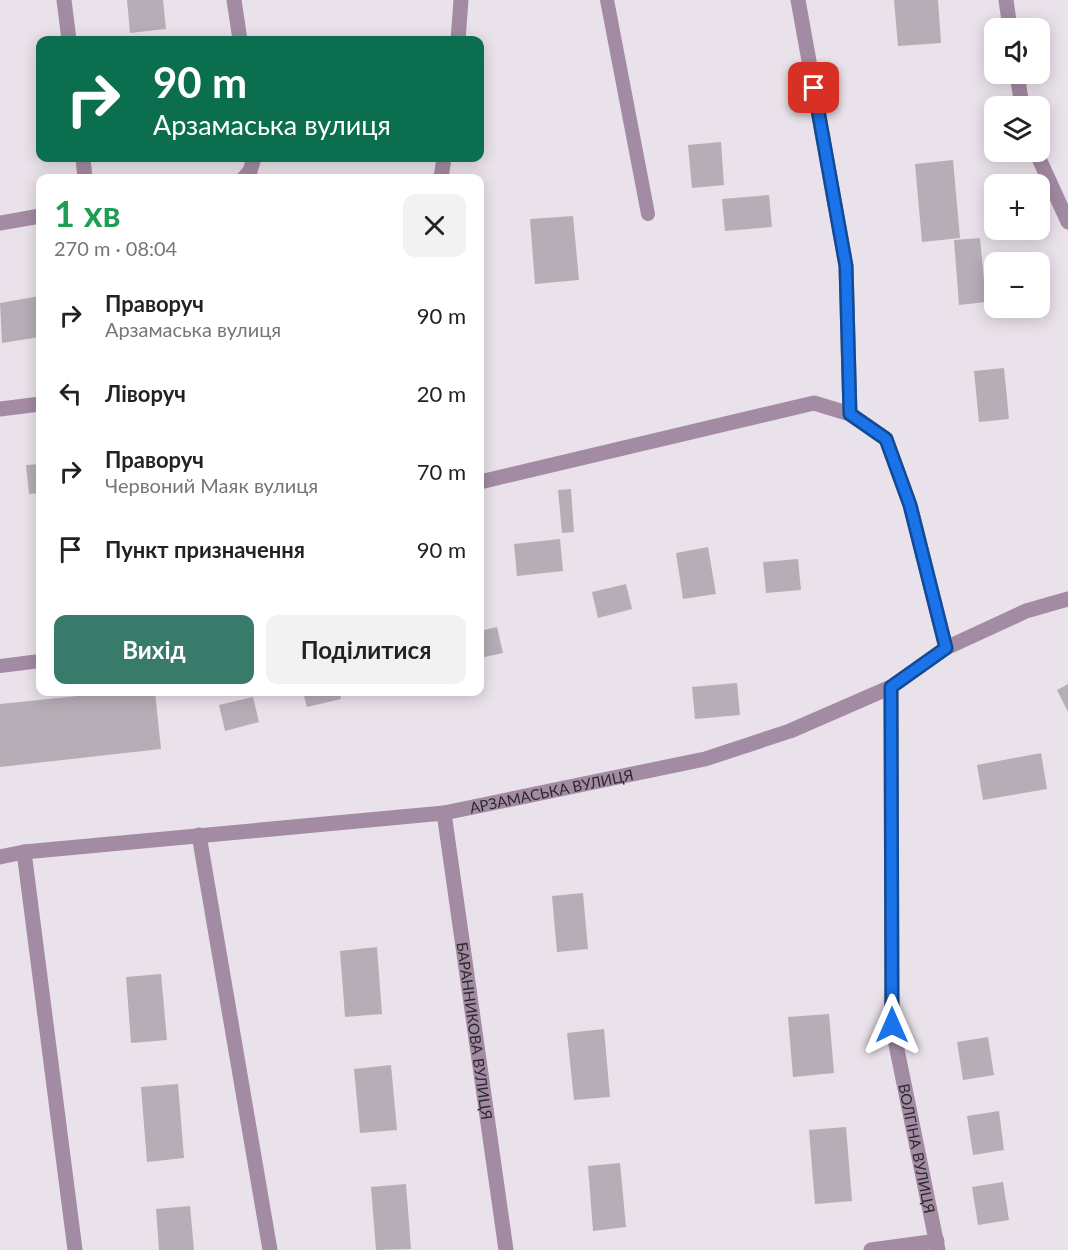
<!DOCTYPE html>
<html lang="uk">
<meta charset="utf-8">
<style>
:root{--surface:#fff;--page:#f2f2f2;--text:#222;--muted:#767676;--accent:#397b6b}
body{margin:0;font-family:Lato,sans-serif;background:var(--page);color:var(--text);height:100vh;display:flex;flex-direction:column;font-size:22px;white-space:nowrap}
*{box-sizing:border-box;margin:0}
p{font-size:20px;color:var(--muted)}
.icon{flex:none;width:33px;height:33px;fill:none;stroke:currentColor;stroke-width:2;stroke-linecap:round;stroke-linejoin:round}
.map{position:relative;flex:1;overflow:hidden}
.details{position:absolute;left:36px;top:174px;width:448px;height:522px;display:flex;flex-direction:column;background:var(--surface);border-radius:12px;box-shadow:0 3px 15px #0003}
.details>*{flex:none}
.top-card{position:absolute;left:36px;top:36px;width:448px;height:126px;border-radius:12px;box-shadow:0 3px 15px #0003;background:#0b6e4f;color:#fff;overflow:hidden}
.tools{position:absolute;left:984px;top:18px;display:grid;gap:12px}
.tools a{display:grid;place-items:center;width:66px;height:66px;border-radius:12px;background:var(--surface);box-shadow:0 3px 15px #0003;font-size:30px}
.pin{position:absolute;display:grid;place-items:center;width:51px;height:51px;color:#fff;margin:-26px;border-radius:12px;box-shadow:0 3px 9px #0006}
.me{position:absolute;width:66px;margin:-33px;rotate:0deg;stroke-linejoin:round;filter:drop-shadow(0 0 4px #0008)}
.turn{display:flex;align-items:center;gap:21px;height:126px;padding:0 18px;font-size:27px}
.turn .icon{width:78px;height:78px;stroke-width:2.5}
.turn b{display:block;font-size:42px;line-height:51px}
.round{display:grid;place-items:center;flex:none;width:63px;height:63px;border-radius:12px;background:var(--page)}
.headline{display:flex;align-items:center;justify-content:space-between;height:102px;padding:0 18px}
h1{font-size:36px;font-weight:700;line-height:45px;color:#1e9e55}
.button{display:flex;gap:12px;margin-top:auto;padding:12px 18px}
.button a{flex:1;height:69px;border-radius:12px;background:var(--accent);color:#fff;font-size:24px;font-weight:700;line-height:69px;text-align:center}
.button a+a{background:var(--page);color:var(--text)}
ul{padding:0;list-style:none}
li{display:flex;align-items:center;gap:18px;height:78px;padding:0 18px}
li div{flex:1}
li b{display:block;font-size:22px}
li em{font-style:normal}
.map>svg:first-child{display:block}
.building{fill:#b6aeb6}
.lines{fill:none;stroke-linecap:round;stroke-linejoin:round}
.lane{stroke:#a38ba3;stroke-width:14}
.street{stroke:#a38ba3;stroke-width:15}
.route-casing{stroke:#114b97;stroke-width:15}
.route{stroke:#1a73e8;stroke-width:10}
.labels{text-anchor:middle;dominant-baseline:central;stroke-width:4.5;stroke-linejoin:round;paint-order:stroke}
.street-label{font-size:15px;fill:#2d2a2d;stroke:#f8eff8}
</style>
<div class="map">
<svg width="1068" height="1250" viewBox="0 0 1068 1250">
<rect width="100%" height="100%" fill="#eae2ea"/>
<!-- building -->
<path class="building" d="M 127,0 L 163,0 L 166,29 L 130,33 Z
M 894,0 L 938,0 L 941,43 L 898,46 Z
M 721,142 L 724,185 L 692,188 L 688,145 Z
M 953,160 L 960,238 L 922,242 L 915,164 Z
M 769,195 L 772,227 L 725,231 L 722,199 Z
M 573,216 L 579,280 L 535,284 L 530,219 Z
M 980,238 L 986,302 L 959,305 L 954,240 Z
M 40,296 L 40,337 L 2,343 L 0,303 Z
M 1004,368 L 1009,419 L 979,422 L 974,371 Z
M 40,464 L 40,493 L 29,494 L 26,465 Z
M 571,489 L 574,532 L 562,533 L 558,490 Z
M 560,539 L 563,571 L 517,576 L 514,544 Z
M 708,547 L 716,594 L 683,599 L 676,553 Z
M 798,559 L 801,590 L 766,593 L 763,562 Z
M 626,584 L 632,609 L 598,618 L 592,592 Z
M 497,627 L 503,653 L 480,658 L 480,631 Z
M 737,683 L 740,715 L 695,719 L 692,687 Z
M 1068,684 L 1068,712 L 1057,690 Z
M 116,692 L 155,692 L 161,749 L 0,767 L 0,704 Z
M 303,692 L 340,692 L 341,699 L 307,707 Z
M 253,697 L 259,722 L 225,731 L 219,705 Z
M 1041,753 L 1047,789 L 983,800 L 977,765 Z
M 583,893 L 588,949 L 557,952 L 552,896 Z
M 377,947 L 382,1014 L 345,1017 L 340,951 Z
M 161,974 L 167,1040 L 131,1043 L 126,977 Z
M 829,1014 L 834,1073 L 793,1077 L 788,1017 Z
M 604,1029 L 610,1097 L 574,1100 L 567,1033 Z
M 988,1037 L 994,1075 L 963,1080 L 957,1042 Z
M 391,1065 L 397,1130 L 360,1133 L 354,1069 Z
M 178,1084 L 184,1158 L 147,1162 L 141,1087 Z
M 999,1111 L 1004,1150 L 973,1155 L 967,1116 Z
M 846,1127 L 852,1201 L 815,1204 L 809,1130 Z
M 620,1163 L 626,1227 L 593,1231 L 588,1166 Z
M 1003,1182 L 1009,1220 L 978,1225 L 972,1187 Z
M 406,1184 L 411,1249 L 376,1250 L 371,1187 Z
M 190,1206 L 194,1250 L 159,1250 L 156,1209 Z"/>
<g class="lines">
<!-- lane -->
<path class="lane" d="M 607,0 L 648,214
M 0,666 L 40,661"/>
<!-- street -->
<g class="street">
<path d="M 64,0 L 69,40"/>
<path d="M 234,0 L 240,40"/>
<path d="M 798,0 L 846,266 L 850,414"/>
<path d="M 1006,0 L 1010,28"/>
<path d="M 458,40 L 461,0"/>
<path d="M 1017,74 L 1022,106"/>
<path d="M 1036,152 L 1068,222"/>
<path d="M 83,158 L 85,178"/>
<path d="M 244,178 L 250,171 L 254,158"/>
<path d="M 441,178 L 444,158"/>
<path d="M 0,223 L 40,216"/>
<path d="M 0,409 L 40,404"/>
<path d="M 480,482 L 814,403 L 850,414 L 886,439 L 910,505 L 946,648"/>
<path id="s1" d="M 891,687 L 892,1025 L 938,1250"/>
<path id="s2" d="M 444,813 L 506,1250"/>
<path d="M 199,835 L 270,1250"/>
<path d="M 24,852 L 75,1250"/>
<path id="s3" d="M 0,857 L 24,852 L 444,813 L 705,759 L 790,731 L 891,687 L 946,648 L 1026,611 L 1068,599"/>
<path d="M 871,1250 L 937,1241"/>
</g>
</g>
<g class="lines">
<defs>
<path id="route" d="M 814,88 L 846,266 L 850,414 L 886,439 L 910,505 L 946,648 L 891,687 L 892,1025"/>
</defs>
<!-- route casing -->
<use href="#route" class="route-casing"/>
<!-- route -->
<use href="#route" class="route"/>
</g>
<g class="labels">
<!-- street labels -->
<g class="street-label">
<text stroke="none"><textPath href="#s3" startOffset="556">АРЗАМАСЬКА ВУЛИЦЯ</textPath></text>
<text stroke="none"><textPath href="#s2" startOffset="220">БАРАННИКОВА ВУЛИЦЯ</textPath></text>
<text stroke="none"><textPath href="#s1" startOffset="464">ВОЛГІНА ВУЛИЦЯ</textPath></text>
</g>
</g>
</svg>
<div class="tools">
<a><svg class="icon" aria-label="sound" viewBox="0 0 24 24"><path d="M4 9h4l5-4v14l-5-4H4zM17 9q2 3 0 6"/></svg></a>
<a><svg class="icon" aria-label="layers" viewBox="0 0 24 24"><path d="M12 4l9 5-9 5-9-5zM3 14l9 5 9-5"/></svg></a>
<a>+</a>
<a>−</a>
</div>
<div class="pin" style="left:814px;top:88px;background:#d93025"><svg class="icon" aria-label="arrive" viewBox="0 0 24 24"><path d="M6 21V4h12l-3 4 3 4H6"/></svg></div>
<svg class="me" style="left:892px;top:1025px" viewBox="-20 -20 40 40"><path d="M0-17L14 15 0 8-14 15z" fill="#1a73e8" stroke="#fff" stroke-width="4"/></svg>
<div class="top-card">
<div class="turn"><svg class="icon" aria-label="right" viewBox="0 0 24 24"><path d="M7 20v-9h11M14 6l5 5-5 5"/></svg><div><b>90 m</b>Арзамаська вулиця</div></div>
</div>
<section class="details">
<div class="headline"><div><h1>1 хв</h1><p>270 m · 08:04</p></div><a class="round"><svg class="icon" aria-label="close" viewBox="0 0 24 24"><path d="M6 6l12 12M18 6L6 18"/></svg></a></div>
<ul>
<li><svg class="icon" aria-label="right" viewBox="0 0 24 24"><path d="M7 20v-9h11M14 6l5 5-5 5"/></svg><div><b>Праворуч</b><p>Арзамаська вулиця</p></div><em>90 m</em></li>
<li><svg class="icon" aria-label="left" viewBox="0 0 24 24"><path d="M17 20v-9H6M10 6l-5 5 5 5"/></svg><div><b>Ліворуч</b></div><em>20 m</em></li>
<li><svg class="icon" aria-label="right" viewBox="0 0 24 24"><path d="M7 20v-9h11M14 6l5 5-5 5"/></svg><div><b>Праворуч</b><p>Червоний Маяк вулиця</p></div><em>70 m</em></li>
<li><svg class="icon" aria-label="arrive" viewBox="0 0 24 24"><path d="M6 21V4h12l-3 4 3 4H6"/></svg><div><b>Пункт призначення</b></div><em>90 m</em></li>
</ul>
<div class="button"><a>Вихід</a><a>Поділитися</a></div>
</section>
</div>
